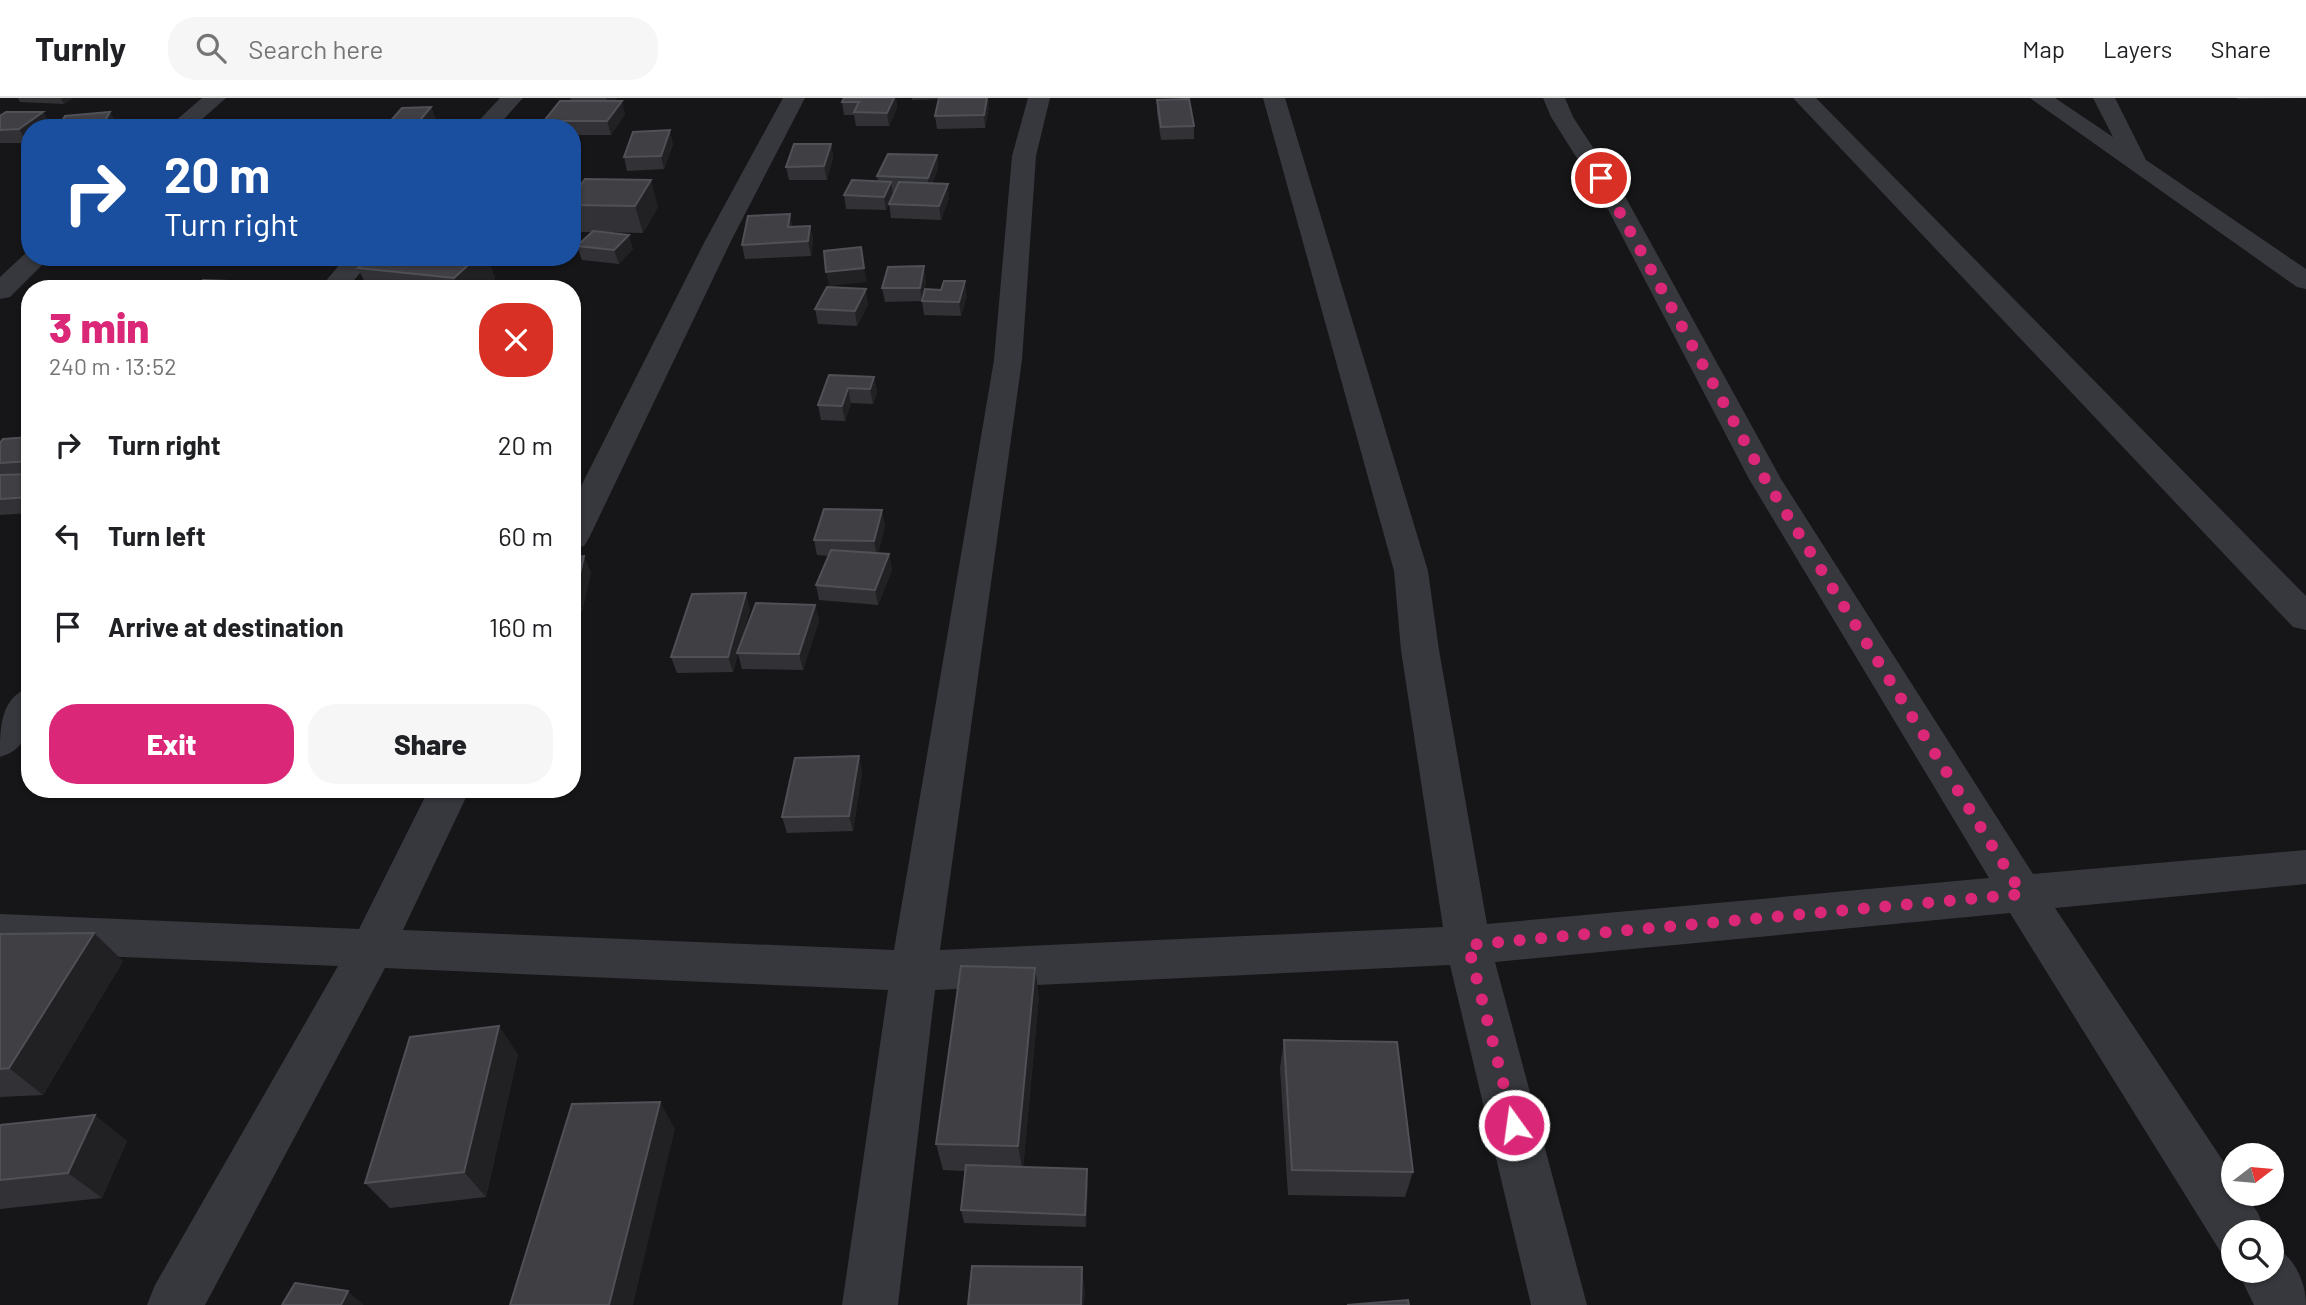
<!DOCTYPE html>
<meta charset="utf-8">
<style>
:root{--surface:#fff;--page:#f6f6f6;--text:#202124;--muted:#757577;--line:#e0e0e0;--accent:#db2777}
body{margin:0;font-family:Barlow,sans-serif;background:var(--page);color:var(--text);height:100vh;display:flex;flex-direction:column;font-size:26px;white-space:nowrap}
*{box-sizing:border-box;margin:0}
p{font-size:23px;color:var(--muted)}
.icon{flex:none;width:38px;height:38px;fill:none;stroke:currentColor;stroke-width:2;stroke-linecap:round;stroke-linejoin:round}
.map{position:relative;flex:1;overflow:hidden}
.sheet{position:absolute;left:21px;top:182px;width:560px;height:518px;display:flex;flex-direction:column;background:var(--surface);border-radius:28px;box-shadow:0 2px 5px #0004}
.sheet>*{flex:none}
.banner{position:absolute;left:21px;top:21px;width:560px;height:147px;border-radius:28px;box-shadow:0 2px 5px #0004;background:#1a4fa0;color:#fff;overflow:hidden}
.needle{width:46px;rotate:74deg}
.tools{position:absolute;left:2221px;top:1045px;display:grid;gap:14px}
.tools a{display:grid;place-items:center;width:63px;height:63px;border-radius:50%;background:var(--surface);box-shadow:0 2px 5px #0004;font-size:35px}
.pin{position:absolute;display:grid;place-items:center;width:60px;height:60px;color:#fff;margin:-30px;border:4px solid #fff;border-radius:50%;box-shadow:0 2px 7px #0007}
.me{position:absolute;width:77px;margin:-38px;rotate:346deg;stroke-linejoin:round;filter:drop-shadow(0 0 5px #0008)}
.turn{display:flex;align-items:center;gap:24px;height:147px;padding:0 28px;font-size:32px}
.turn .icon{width:91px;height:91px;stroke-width:2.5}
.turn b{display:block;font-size:49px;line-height:60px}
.round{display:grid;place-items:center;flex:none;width:74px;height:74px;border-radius:28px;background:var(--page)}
.headline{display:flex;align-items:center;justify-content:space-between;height:119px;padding:0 28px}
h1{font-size:42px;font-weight:800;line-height:52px;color:var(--accent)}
.button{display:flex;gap:14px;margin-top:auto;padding:14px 28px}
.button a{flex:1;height:80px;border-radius:28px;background:var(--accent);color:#fff;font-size:28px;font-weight:800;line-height:80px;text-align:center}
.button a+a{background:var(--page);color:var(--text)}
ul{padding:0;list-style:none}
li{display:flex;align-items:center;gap:21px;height:91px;padding:0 28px}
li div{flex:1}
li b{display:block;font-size:26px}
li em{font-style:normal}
header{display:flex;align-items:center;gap:42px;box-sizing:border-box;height:98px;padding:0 35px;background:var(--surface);border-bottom:2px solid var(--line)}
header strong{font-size:33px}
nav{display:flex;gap:38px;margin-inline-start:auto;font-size:24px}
.search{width:490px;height:63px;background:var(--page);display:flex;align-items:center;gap:18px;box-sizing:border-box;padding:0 24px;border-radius:28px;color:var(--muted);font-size:26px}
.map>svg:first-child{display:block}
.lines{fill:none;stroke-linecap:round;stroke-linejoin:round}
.minor{fill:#37383d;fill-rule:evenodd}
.wall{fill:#323236}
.shaded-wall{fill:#212124}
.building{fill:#3f3f44;stroke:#4f5156;stroke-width:2}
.route{stroke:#db2777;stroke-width:12;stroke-dasharray:0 21.6}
</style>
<header>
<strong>Turnly</strong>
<div class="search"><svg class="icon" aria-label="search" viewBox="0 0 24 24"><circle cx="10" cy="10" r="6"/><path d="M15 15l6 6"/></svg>Search here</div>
<nav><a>Map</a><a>Layers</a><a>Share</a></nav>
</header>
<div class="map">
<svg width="2306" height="1207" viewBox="0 0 2306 1207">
<rect width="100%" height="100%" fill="#161618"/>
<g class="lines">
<!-- minor -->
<path class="minor" d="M 202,0 L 226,0 L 192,30 L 167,30 Z
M 500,0 L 523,0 L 496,30 L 472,30 Z
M 783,0 L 805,0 L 731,143 L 589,440 L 584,448 L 572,451 L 572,406 L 705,143 Z
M 1028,0 L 1050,0 L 1036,58 L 1022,262 L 940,852 L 1443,829 L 1401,552 L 1394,473 L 1263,0 L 1285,0 L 1428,473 L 1439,552 L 1487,826 L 1989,780 L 1749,381 L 1602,100 L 1551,19 L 1543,0 L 1565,0 L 1573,19 L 1626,100 L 1781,381 L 2033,776 L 2306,752 L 2306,786 L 2055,810 L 2233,1078 L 2233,1096 L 2245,1096 L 2258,1115 L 2266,1134 L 2233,1134 L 2233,1158 L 2220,1153 L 2010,815 L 1495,864 L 1587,1207 L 1531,1207 L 1450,867 L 935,892 L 898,1207 L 842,1207 L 888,892 L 385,870 L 205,1207 L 147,1207 L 155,1187 L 338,868 L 0,854 L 0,816 L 359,831 L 429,691 L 470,691 L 403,832 L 894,852 L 994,262 L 1012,58 Z
M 1793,0 L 1816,0 L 2306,498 L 2306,532 L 2293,529 Z
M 2030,0 L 2055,0 L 2113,39 L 2093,0 L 2115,0 L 2146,62 L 2306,171 L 2306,191 L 2297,189 Z
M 28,153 L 30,159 L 50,159 L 10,199 L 0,201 L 0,179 Z
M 346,159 L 373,159 L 347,191 L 319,191 Z
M 30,589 C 30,619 35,648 0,659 C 0,629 0,600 30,589 Z
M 2272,1148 C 2294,1157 2306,1184 2306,1207 L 2254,1207 L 2237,1172 L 2272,1172 Z"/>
</g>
<!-- wall -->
<path class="wall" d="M 18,0 L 73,0 L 64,6 L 20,4 Z
M 570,0 L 617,0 L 615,3 L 625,16 L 611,37 L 572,37 L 572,30 L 546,30 L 544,23 L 571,3 Z
M 820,0 L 896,0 L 897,10 L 889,28 L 856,28 L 854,17 L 844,17 L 842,4 L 844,0 Z
M 912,0 L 988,0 L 989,8 L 985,30 L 937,31 L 935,18 L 939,1 L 912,2 Z
M 2237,0 L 2302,0 L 2237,1 Z
M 1157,2 L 1194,28 L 1194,41 L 1161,42 L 1157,15 Z
M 431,9 L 436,22 L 430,30 L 388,30 L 387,27 Z
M 43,14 L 51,27 L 47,30 L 30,30 L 27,45 L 0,45 L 0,18 Z
M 673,46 L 664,71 L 627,73 L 624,59 Z
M 831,46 L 833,59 L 827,82 L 789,82 L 786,69 Z
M 937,57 L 938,70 L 932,86 L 949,100 L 941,122 L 891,120 L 889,106 L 886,112 L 846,111 L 844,97 L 878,83 L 877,78 Z
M 572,99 L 658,109 L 643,135 L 600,134 L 633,151 L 619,166 L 582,162 L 577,148 L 592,134 L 575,134 L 572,125 Z
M 790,116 L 792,129 L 810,128 L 813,142 L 811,158 L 745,161 L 742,147 Z
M 371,159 L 487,159 L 495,180 L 484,191 L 368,191 L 358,170 Z
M 926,183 L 922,200 L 967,198 L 961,218 L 924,217 L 922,203 L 885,204 L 882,190 Z
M 868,206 L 857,228 L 818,226 L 815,211 Z
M 829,277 L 874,279 L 877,294 L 873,306 L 851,305 L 845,323 L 821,322 L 818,307 Z
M 30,339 L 30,415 L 0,417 L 0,345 Z
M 885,427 L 878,455 L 889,456 L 892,472 L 878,507 L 819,502 L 816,487 L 829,458 L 817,457 L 814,442 Z
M 572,459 L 591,474 L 582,513 L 572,514 Z
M 815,507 L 819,523 L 803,572 L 742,571 L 738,556 L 733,574 L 677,575 L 671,559 L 750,511 L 740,547 Z
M 859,658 L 862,674 L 853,733 L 787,735 L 782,719 Z
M 0,836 L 123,863 L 43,997 L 0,999 Z
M 1039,898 L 1023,1069 L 1088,1084 L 1086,1129 L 964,1125 L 961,1112 L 965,1073 L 943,1072 L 936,1046 Z
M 1284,942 L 1413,1074 L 1405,1099 L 1288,1097 L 1280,970 Z
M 518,956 L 486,1099 L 390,1110 L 365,1085 Z
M 0,1027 L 127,1043 L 102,1100 L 0,1111 Z"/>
<!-- shaded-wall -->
<path class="shaded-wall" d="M 61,0 L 73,0 L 64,6 Z
M 606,0 L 617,0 L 609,10 Z
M 894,0 L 896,0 L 897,10 L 889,28 L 887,15 Z
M 987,0 L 988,0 L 989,8 L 985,30 L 984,17 Z
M 622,3 L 625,16 L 611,37 L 607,23 Z
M 431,9 L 436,22 L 430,30 L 418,30 L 416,27 Z
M 43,14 L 51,27 L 47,30 L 30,30 L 30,43 L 27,45 L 19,31 Z
M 110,14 L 118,27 L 116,30 L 86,30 Z
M 670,32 L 673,46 L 664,71 L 661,58 Z
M 831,46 L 833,59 L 827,82 L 824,68 Z
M 937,57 L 938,70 L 929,93 L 928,80 Z
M 651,82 L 658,109 L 643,135 L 635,108 Z
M 891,84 L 893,97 L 886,112 L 884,99 Z
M 948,86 L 949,100 L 941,122 L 939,108 Z
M 790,116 L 792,130 L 788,129 Z
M 810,128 L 813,142 L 811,158 L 808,143 Z
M 629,137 L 633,151 L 619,166 L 614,152 Z
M 477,159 L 487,159 L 495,180 L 484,191 L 459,191 L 454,180 Z
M 924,168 L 926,183 L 922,204 L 920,190 Z
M 864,170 L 867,184 L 829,188 L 826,174 Z
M 965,183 L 967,198 L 961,218 L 959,204 Z
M 253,184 L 256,191 L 245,191 Z
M 866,191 L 868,206 L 857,228 L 855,213 Z
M 874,279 L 877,294 L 873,306 L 870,291 Z
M 848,290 L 851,305 L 845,323 L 842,308 Z
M 882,412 L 885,427 L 877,459 L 874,443 Z
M 889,456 L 892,472 L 878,507 L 875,492 Z
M 584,458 L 591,474 L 582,513 L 575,498 Z
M 746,495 L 750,511 L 733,574 L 728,559 Z
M 815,507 L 819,523 L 803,572 L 799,556 Z
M 859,658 L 862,674 L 853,733 L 849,718 Z
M 94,835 L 123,863 L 43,997 L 9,970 Z
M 1035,870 L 1039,898 L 1023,1074 L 1018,1048 Z
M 499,928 L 518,956 L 486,1099 L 464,1074 Z
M 660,1004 L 675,1031 L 633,1207 L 609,1207 Z
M 95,1017 L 127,1043 L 102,1100 L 68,1075 Z
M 1087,1071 L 1088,1084 L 1086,1129 L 1085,1117 Z
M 1082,1169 L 1085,1193 L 1084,1207 L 1081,1207 Z
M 348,1193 L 364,1207 L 341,1207 Z"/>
<!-- building -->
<path class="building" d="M 844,0 L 894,0 L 887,15 L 854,14 L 859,4 L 842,4 Z
M 939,0 L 987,0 L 984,17 L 935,18 Z
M 1189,1 L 1194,28 L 1161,29 L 1157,2 Z
M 560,3 L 622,3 L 607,23 L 544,23 Z
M 431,9 L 416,27 L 387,27 L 402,10 Z
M 6,14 L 43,14 L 19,31 L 0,32 L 0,18 Z
M 110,14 L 102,28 L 86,30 L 58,30 L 65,18 Z
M 245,25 L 296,26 L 292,30 L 240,30 Z
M 670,32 L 661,58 L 624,59 L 633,34 Z
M 794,46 L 831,46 L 824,68 L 786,69 Z
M 888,56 L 937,57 L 928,80 L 877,78 Z
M 585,81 L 651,82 L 635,108 L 572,107 L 572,99 Z
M 852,82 L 891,84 L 884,99 L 844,97 Z
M 899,84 L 948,86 L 939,108 L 889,106 Z
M 790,116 L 788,129 L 810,128 L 808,143 L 742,147 L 748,118 Z
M 593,133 L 629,137 L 614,152 L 577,148 Z
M 861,149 L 864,170 L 826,174 L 824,153 Z
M 371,159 L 477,159 L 454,180 L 358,170 Z
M 924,168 L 920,190 L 882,190 L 888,169 Z
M 203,182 L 253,184 L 245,191 L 194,191 Z
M 944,183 L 965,183 L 959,204 L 922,203 L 925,191 L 941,192 Z
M 827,189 L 866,191 L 855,213 L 815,211 Z
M 829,277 L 874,279 L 870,291 L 848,290 L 842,308 L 818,307 Z
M 30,339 L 30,363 L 0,365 L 0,345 L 3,341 Z
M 30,376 L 30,399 L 0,401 L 0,377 Z
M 824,411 L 882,412 L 874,443 L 814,442 Z
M 831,452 L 889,456 L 875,492 L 816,487 Z
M 584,458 L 575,498 L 572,498 L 572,459 Z
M 746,495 L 728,559 L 671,559 L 692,496 Z
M 756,505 L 815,507 L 799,556 L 737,555 Z
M 859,658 L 849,718 L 782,719 L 795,660 Z
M 94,835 L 9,970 L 0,971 L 0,836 Z
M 961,868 L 1035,870 L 1018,1048 L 936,1046 Z
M 499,928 L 464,1074 L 365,1085 L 410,939 Z
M 1284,942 L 1397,944 L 1413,1074 L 1292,1072 Z
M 660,1004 L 609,1207 L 510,1207 L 572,1006 Z
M 95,1017 L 68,1075 L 0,1082 L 0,1027 Z
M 966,1067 L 1087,1071 L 1085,1117 L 961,1112 Z
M 972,1168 L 1082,1169 L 1081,1207 L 968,1207 Z
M 295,1185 L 348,1193 L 341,1207 L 282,1207 Z
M 1408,1202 L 1409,1207 L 1347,1207 Z"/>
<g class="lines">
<!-- route -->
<path class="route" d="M 1514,1027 L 1468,847 L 2022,796 L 1765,381 L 1601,80"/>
</g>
</svg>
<div class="tools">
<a><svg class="needle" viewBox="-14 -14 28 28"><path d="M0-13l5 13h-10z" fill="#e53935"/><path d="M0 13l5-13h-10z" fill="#757577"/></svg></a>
<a><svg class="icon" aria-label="search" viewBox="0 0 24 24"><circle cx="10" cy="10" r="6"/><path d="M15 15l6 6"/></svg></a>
</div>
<div class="pin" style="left:1601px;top:80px;background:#d93025"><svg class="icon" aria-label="arrive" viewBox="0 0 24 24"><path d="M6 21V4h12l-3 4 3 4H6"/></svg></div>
<svg class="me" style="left:1514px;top:1027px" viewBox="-20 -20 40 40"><circle r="17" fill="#db2777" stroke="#fff" stroke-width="3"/><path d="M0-11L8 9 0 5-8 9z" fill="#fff"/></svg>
<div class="banner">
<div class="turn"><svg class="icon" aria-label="right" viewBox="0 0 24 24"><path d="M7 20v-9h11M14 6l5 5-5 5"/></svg><div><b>20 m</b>Turn right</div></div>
</div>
<section class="sheet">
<div class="headline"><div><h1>3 min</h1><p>240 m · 13:52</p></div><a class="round" style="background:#d93025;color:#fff"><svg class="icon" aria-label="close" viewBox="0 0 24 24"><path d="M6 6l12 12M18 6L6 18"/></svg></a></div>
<ul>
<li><svg class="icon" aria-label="right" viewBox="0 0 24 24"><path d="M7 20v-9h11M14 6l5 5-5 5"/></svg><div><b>Turn right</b></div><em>20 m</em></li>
<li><svg class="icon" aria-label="left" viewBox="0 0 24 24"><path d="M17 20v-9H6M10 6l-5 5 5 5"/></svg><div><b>Turn left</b></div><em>60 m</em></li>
<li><svg class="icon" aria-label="arrive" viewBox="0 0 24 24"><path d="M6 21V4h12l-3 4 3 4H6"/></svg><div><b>Arrive at destination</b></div><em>160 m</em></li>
</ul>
<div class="button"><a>Exit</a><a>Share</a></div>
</section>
</div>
